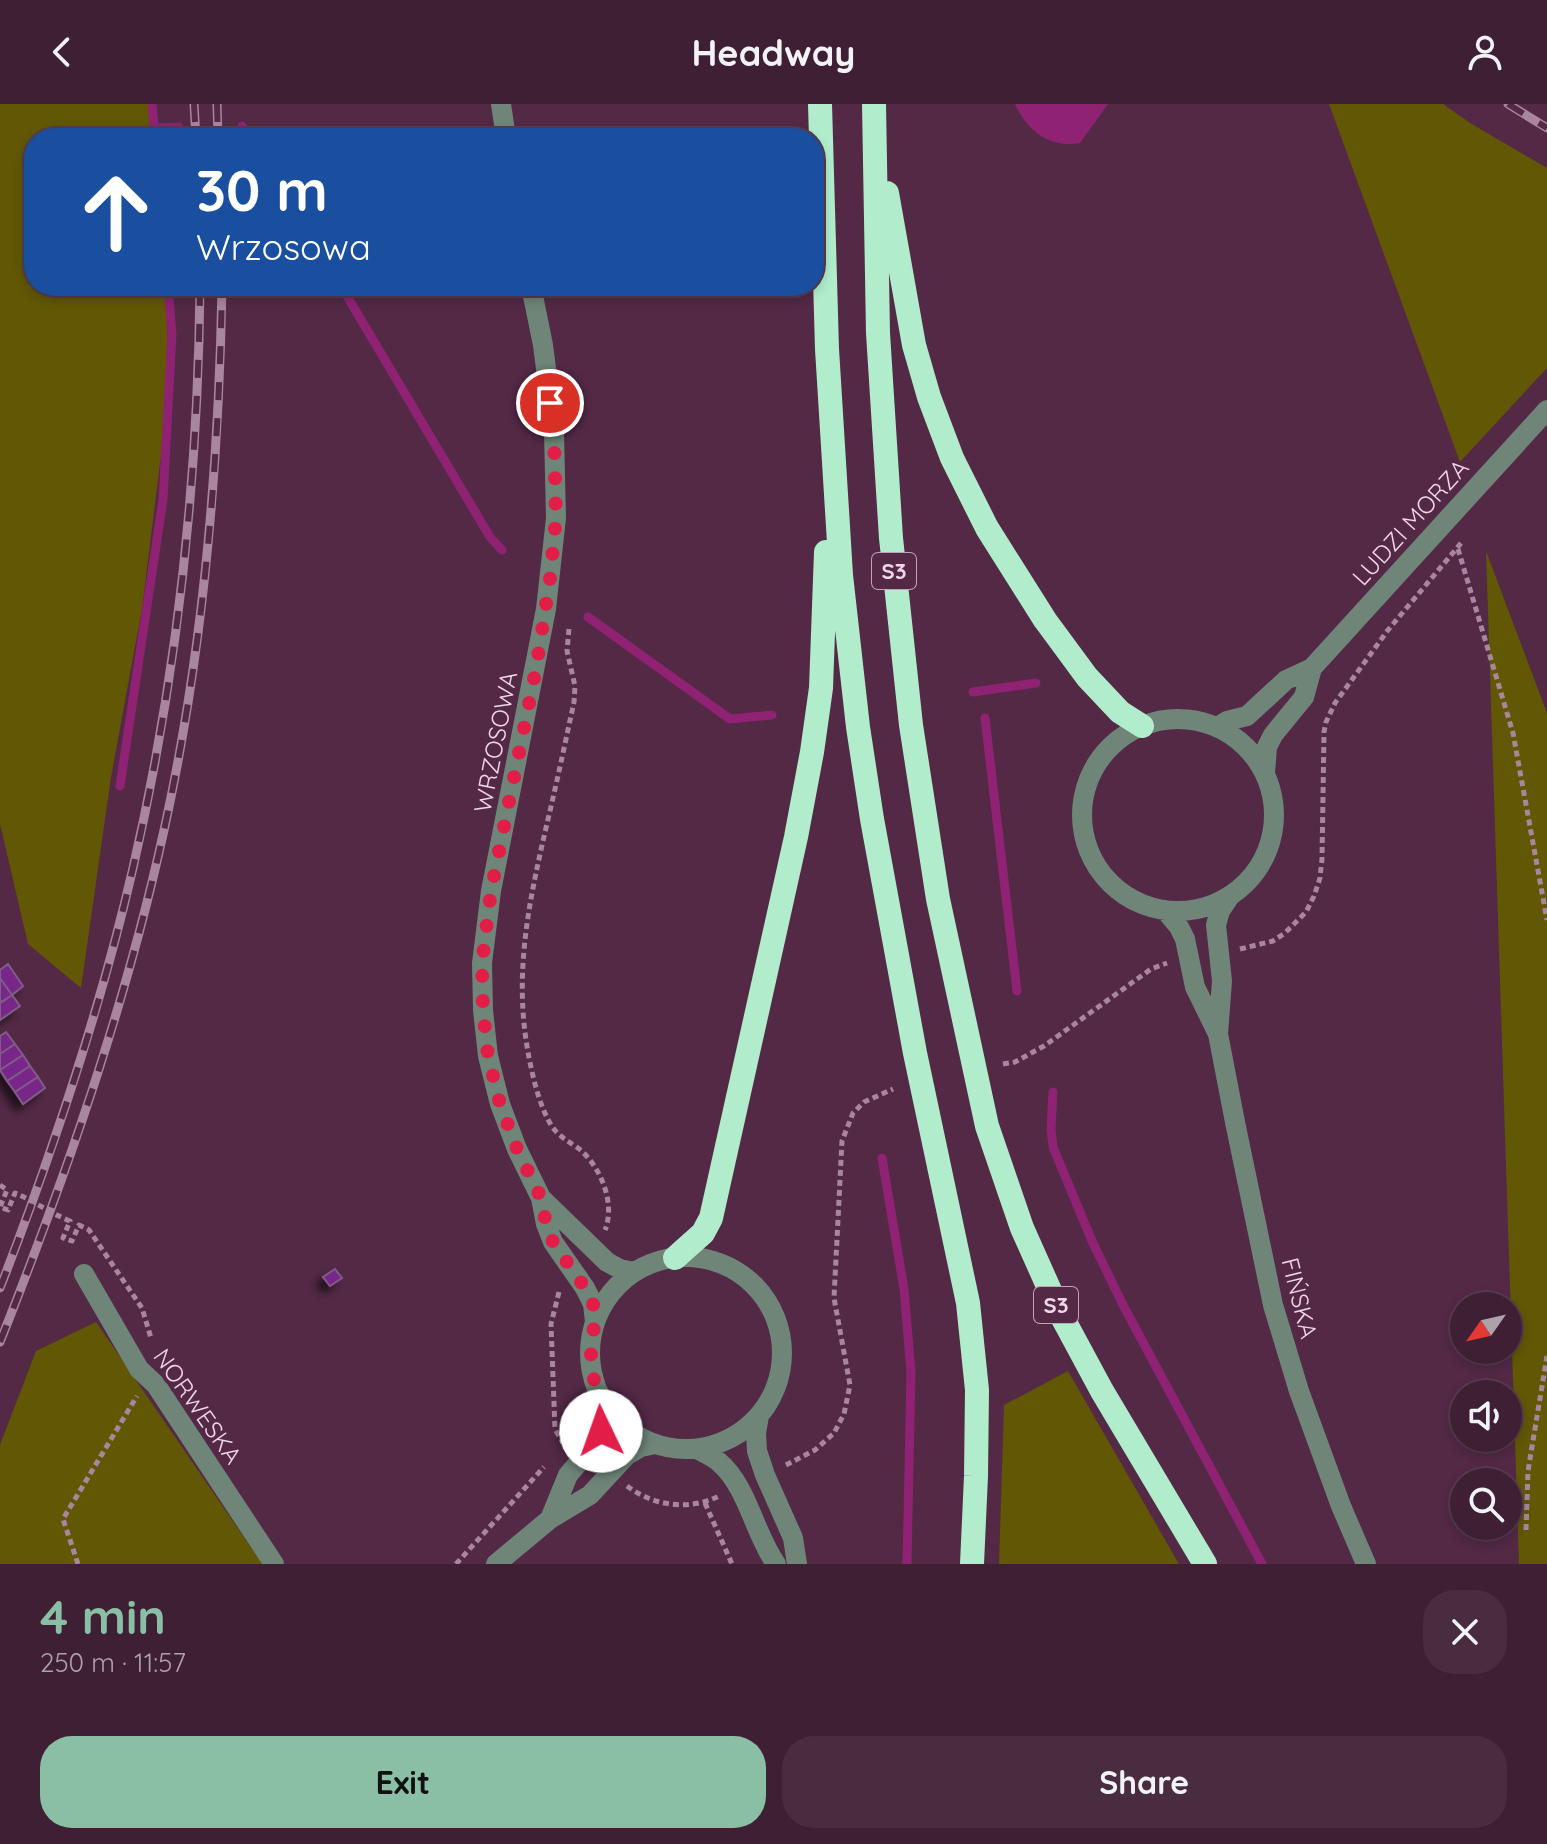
<!DOCTYPE html>
<meta charset="utf-8">
<style>
:root{--surface:#3e1f34;--page:#492c40;--text:#f1f3f6;--muted:#ada2ac;--line:#573d4f;--accent:#8abfa5}
body{margin:0;font-family:Quicksand,sans-serif;background:var(--page);color:var(--text);height:100vh;display:flex;flex-direction:column;font-size:30px;white-space:nowrap}
*{box-sizing:border-box;margin:0}
p{font-size:26px;color:var(--muted)}
.icon{flex:none;width:44px;height:44px;fill:none;stroke:currentColor;stroke-width:2;stroke-linecap:round;stroke-linejoin:round}
.map{position:relative;height:1460px;overflow:hidden}
.drawer{display:flex;flex-direction:column;background:var(--surface);flex:1}
.drawer>*{flex:none}
.hud{position:absolute;left:24px;top:24px;width:800px;height:168px;border-radius:32px;box-shadow:0 4px 12px #0003,0 0 0 2px var(--line);background:#1a4fa0;color:#fff;overflow:hidden}
.needle{width:52px;rotate:236deg}
.buttons{position:absolute;left:1450px;top:1188px;display:grid;gap:16px}
.buttons a{display:grid;place-items:center;width:72px;height:72px;border-radius:50%;background:var(--surface);box-shadow:0 4px 12px #0003,0 0 0 2px var(--line);font-size:40px}
.pin{position:absolute;display:grid;place-items:center;width:68px;height:68px;color:#fff;margin:-34px;border:4px solid #fff;border-radius:50%;box-shadow:0 2px 8px #0007}
.me{position:absolute;width:88px;margin:-44px;rotate:357deg;stroke-linejoin:round;filter:drop-shadow(0 0 6px #0008)}
.turn{display:flex;align-items:center;gap:28px;height:168px;padding:0 40px;font-size:36px}
.turn .icon{width:104px;height:104px;stroke-width:2.5}
.turn b{display:block;font-size:56px;line-height:68px}
.round{display:grid;place-items:center;flex:none;width:84px;height:84px;border-radius:32px;background:var(--page)}
.headline{display:flex;align-items:center;justify-content:space-between;height:136px;padding:0 40px}
h1{font-size:48px;font-weight:800;line-height:60px;color:var(--accent)}
.primary-button{display:flex;gap:16px;margin-top:auto;padding:16px 40px}
.primary-button a{flex:1;height:92px;border-radius:32px;background:var(--accent);color:#111;font-size:32px;font-weight:800;line-height:92px;text-align:center}
.primary-button a+a{background:var(--page);color:var(--text)}
header{display:flex;justify-content:space-between;align-items:center;height:104px;padding:0 40px;background:var(--surface);font-size:36px;font-weight:800}
.map>svg:first-child{display:block}
.green{fill:#625705}
.water{fill:#8f2273}
.lines{fill:none;stroke-linecap:round;stroke-linejoin:round}
.stream{stroke:#8f2273;stroke-width:9}
.building{fill:#782689;stroke:#7f5d86;stroke-width:2;filter:url(#shadow)}
.path{stroke:#a8869d;stroke-width:5;stroke-dasharray:6 4;stroke-linecap:butt}
.minor{stroke:#6e8578;stroke-width:20}
.highway{stroke:#b1edcc;stroke-width:24}
.rail-casing{stroke:#a8869d;stroke-width:9}
.rail{stroke:#532946;stroke-width:6;stroke-dasharray:18;stroke-linecap:butt}
.route{stroke:#e11d48;stroke-width:14;stroke-dasharray:0 25.2}
.labels{text-anchor:middle;dominant-baseline:central;stroke-width:8;stroke-linejoin:round;paint-order:stroke}
.shield{fill:#532946;stroke:#c2a3b7;stroke-width:2}
.shield-label{font-size:22px;font-weight:bold;fill:#f2d7e8}
.street-label{font-size:24px;fill:#f2d7e8;stroke:#532946}
</style>
<header><svg class="icon" aria-label="back" viewBox="0 0 24 24"><path d="M15 5l-7 7 7 7"/></svg>Headway<svg class="icon" aria-label="person" viewBox="0 0 24 24"><circle cx="12" cy="8" r="4"/><path d="M4 21q1-7 8-7t8 7"/></svg></header>
<div class="map">
<svg width="1547" height="1460" viewBox="0 0 1547 1460">
<defs>
<filter id="shadow"><feDropShadow dx="-7" dy="7" stdDeviation="4" flood-color="#0009"/></filter>
</defs>
<rect width="100%" height="100%" fill="#532946"/>
<!-- green -->
<path class="green" d="M 0,0 L 155,0 L 159,34 L 34,34 L 34,182 L 165,182 L 170,279 L 142,505 L 111,673 L 81,884 L 28,840 L 0,720 Z
M 1329,0 L 1443,0 L 1470,19 L 1547,64 L 1547,264 L 1460,358 Z
M 1486,447 L 1547,609 L 1547,1460 L 1519,1460 Z
M 96,1218 L 261,1458 L 262,1460 L 0,1460 L 0,1341 L 36,1247 Z
M 1068,1267 L 1179,1460 L 999,1460 L 1004,1301 Z"/>
<!-- water -->
<path class="water" d="M 1015,0 L 1108,0 L 1080,39 C 1050,45 1026,26 1015,0 Z"/>
<g class="lines">
<!-- stream -->
<path class="stream" d="M 152,0 L 155,34
M 242,22 L 250,34
M 154,24 L 179,23
M 341,182 L 490,433 L 502,446
M 588,513 L 730,615 L 772,611
M 973,588 L 1036,579
M 985,614 L 1017,887
M 120,682 L 163,395 L 172,230 L 168,182
M 1053,988 L 1051,1025 L 1053,1043 L 1092,1137 L 1123,1201 L 1262,1460
M 882,1054 L 904,1185 L 911,1268 L 907,1460"/>
</g>
<!-- building -->
<path class="building" d="M 8,860 L 23,882 L 12,891 L 0,874 L 0,866 Z
M 0,874 L 12,891 L 2,898 L 0,896 Z
M 12,891 L 20,902 L 0,916 L 0,899 Z
M 6,928 L 15,940 L 0,950 L 0,932 Z
M 15,940 L 23,951 L 0,966 L 0,950 Z
M 23,951 L 30,962 L 7,977 L 0,966 Z
M 30,962 L 38,973 L 15,988 L 7,977 Z
M 38,973 L 45,984 L 23,1000 L 15,988 Z
M 335,1165 L 342,1174 L 330,1182 L 323,1173 Z"/>
<g class="lines">
<!-- path -->
<path class="path" d="M 1458,445 L 1513,629 L 1547,816
M 569,525 L 567,547 L 575,582 L 574,598 C 566,635 558,673 549,711 C 529,797 511,874 531,963 C 535,982 541,1004 551,1021 C 558,1032 568,1037 578,1044 C 600,1061 616,1099 605,1126
M 1240,845 L 1273,837 L 1285,829 L 1306,808 L 1314,792 L 1320,774 L 1322,755 L 1324,628 L 1326,618 L 1335,599 L 1388,526 L 1462,438
M 1003,960 L 1015,958 L 1044,942 L 1151,865 L 1167,859
M 0,1081 L 7,1086 L 0,1103 L 8,1106 L 15,1089 C 34,1097 50,1109 70,1117 L 63,1134 L 72,1137 L 79,1121 L 89,1126 L 142,1204 L 151,1234
M 559,1188 L 551,1220 L 555,1325 L 563,1339
M 786,1361 L 815,1346 L 834,1329 L 844,1310 L 850,1281 L 834,1194 L 842,1037 L 853,1009 L 864,998 L 893,985
M 627,1382 C 653,1402 689,1407 719,1392
M 705,1399 L 732,1460
M 1526,1426 L 1528,1367 L 1547,1252
M 78,1460 L 63,1415 L 137,1292
M 456,1460 L 544,1363"/>
<!-- minor -->
<path class="minor" d="M 501,0 L 506,34
M 531,182 L 543,241 L 554,328 L 556,414 L 546,505 L 491,787 L 482,859 L 483,906 L 488,952 L 500,1000 L 517,1045 L 541,1094 L 546,1120 L 553,1138 L 585,1184 L 593,1200 L 595,1218
M1082 711a96 96 0 1 1 192 0a96 96 0 1 1-192 0Z
M 1217,623 L 1227,617 L 1247,612 L 1286,576 L 1312,564 L 1547,306
M 1265,669 L 1267,643 L 1273,631 L 1304,593 L 1312,564
M 1230,792 L 1220,807 L 1216,821 L 1222,877 L 1218,930 L 1235,1018 L 1273,1201 L 1299,1287 L 1341,1402 L 1366,1460
M 1165,806 L 1179,823 L 1185,835 L 1195,883 L 1218,930
M 541,1094 L 607,1158 L 620,1165 L 634,1168
M590 1249a96 96 0 1 1 192 0a96 96 0 1 1-192 0Z
M 84,1170 L 139,1265 L 156,1281 L 274,1460
M 759,1312 L 756,1329 L 757,1347 L 765,1371 L 793,1434 L 797,1460
M 697,1345 C 704,1349 713,1353 719,1358 C 748,1383 754,1429 776,1460
M 550,1415 L 568,1371 L 586,1350 L 601,1327 L 605,1311 L 605,1301
M 496,1460 L 550,1415 L 590,1391 L 627,1351 L 641,1343 L 655,1340"/>
<!-- highway -->
<path class="highway" d="M 820,0 L 827,245 L 841,471 L 858,623 L 872,715 L 915,949 L 968,1199 L 977,1286 L 976,1372 L 972,1460
M 874,0 L 878,229 L 891,434 L 911,621 L 938,795 L 987,1022 L 1022,1124 L 1060,1209 L 1102,1287 L 1205,1460
M 887,89 L 914,241 L 929,293 L 952,354 L 987,424 L 1045,516 L 1087,573 L 1120,608 L 1142,622
M 675,1154 L 703,1129 L 711,1114 L 796,733 L 812,648 L 821,584 L 826,448"/>
<defs>
<path id="rail" d="M 194,0 L 196,34
M 217,0 L 218,34
M 1508,0 L 1547,24
M 0,1184 C 53,1047 100,907 133,764 C 177,573 198,378 200,182
M 0,1238 C 70,1062 132,883 170,698 C 205,528 219,355 222,182"/>
</defs>
<!-- rail casing -->
<use href="#rail" class="rail-casing"/>
<!-- rail -->
<use href="#rail" class="rail"/>
</g>
<g class="lines">
<!-- route -->
<path class="route" d="M 550,299 L 554,328 L 556,414 L 550,475 L 536,565 L 491,787 L 482,859 L 483,906 L 488,952 L 500,1000 L 517,1045 L 541,1094 L 546,1120 L 553,1138 L 585,1184 L 593,1200 L 595,1218 L 591,1239 L 591,1260 L 595,1281 L 605,1301 L 605,1311 L 601,1327"/>
</g>
<g class="labels">
<!-- shield labels -->
<g class="shield">
<rect x="872" y="449" width="44" height="36" rx="6"/>
<rect x="1034" y="1183" width="44" height="36" rx="6"/>
</g>
<g class="shield-label">
<text x="894" y="467">S3</text>
<text x="1056" y="1201">S3</text>
</g>
<!-- street labels -->
<g class="street-label">
<text transform="translate(1410 418) rotate(-48)">LUDZI MORZA</text>
<text transform="translate(495 638) rotate(-79)">WRZOSOWA</text>
<text transform="translate(1300 1194) rotate(76)">FIŃSKA</text>
<text transform="translate(198 1302) rotate(55)">NORWESKA</text>
</g>
</g>
</svg>
<div class="buttons">
<a><svg class="needle" viewBox="-14 -14 28 28"><path d="M0-13l5 13h-10z" fill="#e53935"/><path d="M0 13l5-13h-10z" fill="#ada2ac"/></svg></a>
<a><svg class="icon" aria-label="sound" viewBox="0 0 24 24"><path d="M4 9h4l5-4v14l-5-4H4zM17 9q2 3 0 6"/></svg></a>
<a><svg class="icon" aria-label="search" viewBox="0 0 24 24"><circle cx="10" cy="10" r="6"/><path d="M15 15l6 6"/></svg></a>
</div>
<div class="pin" style="left:550px;top:299px;background:#d93025"><svg class="icon" aria-label="arrive" viewBox="0 0 24 24"><path d="M6 21V4h12l-3 4 3 4H6"/></svg></div>
<svg class="me" style="left:601px;top:1327px" viewBox="-20 -20 40 40"><circle r="19" fill="#fff"/><path d="M0-13L10 11 0 6-10 11z" fill="#e11d48"/></svg>
<div class="hud">
<div class="turn"><svg class="icon" aria-label="ahead" viewBox="0 0 24 24"><path d="M12 20V5M6 11l6-6 6 6"/></svg><div><b>30 m</b>Wrzosowa</div></div>
</div>
</div>
<section class="drawer">
<div class="headline"><div><h1>4 min</h1><p>250 m · 11:57</p></div><a class="round"><svg class="icon" aria-label="close" viewBox="0 0 24 24"><path d="M6 6l12 12M18 6L6 18"/></svg></a></div>
<div class="primary-button"><a>Exit</a><a>Share</a></div>
</section>
